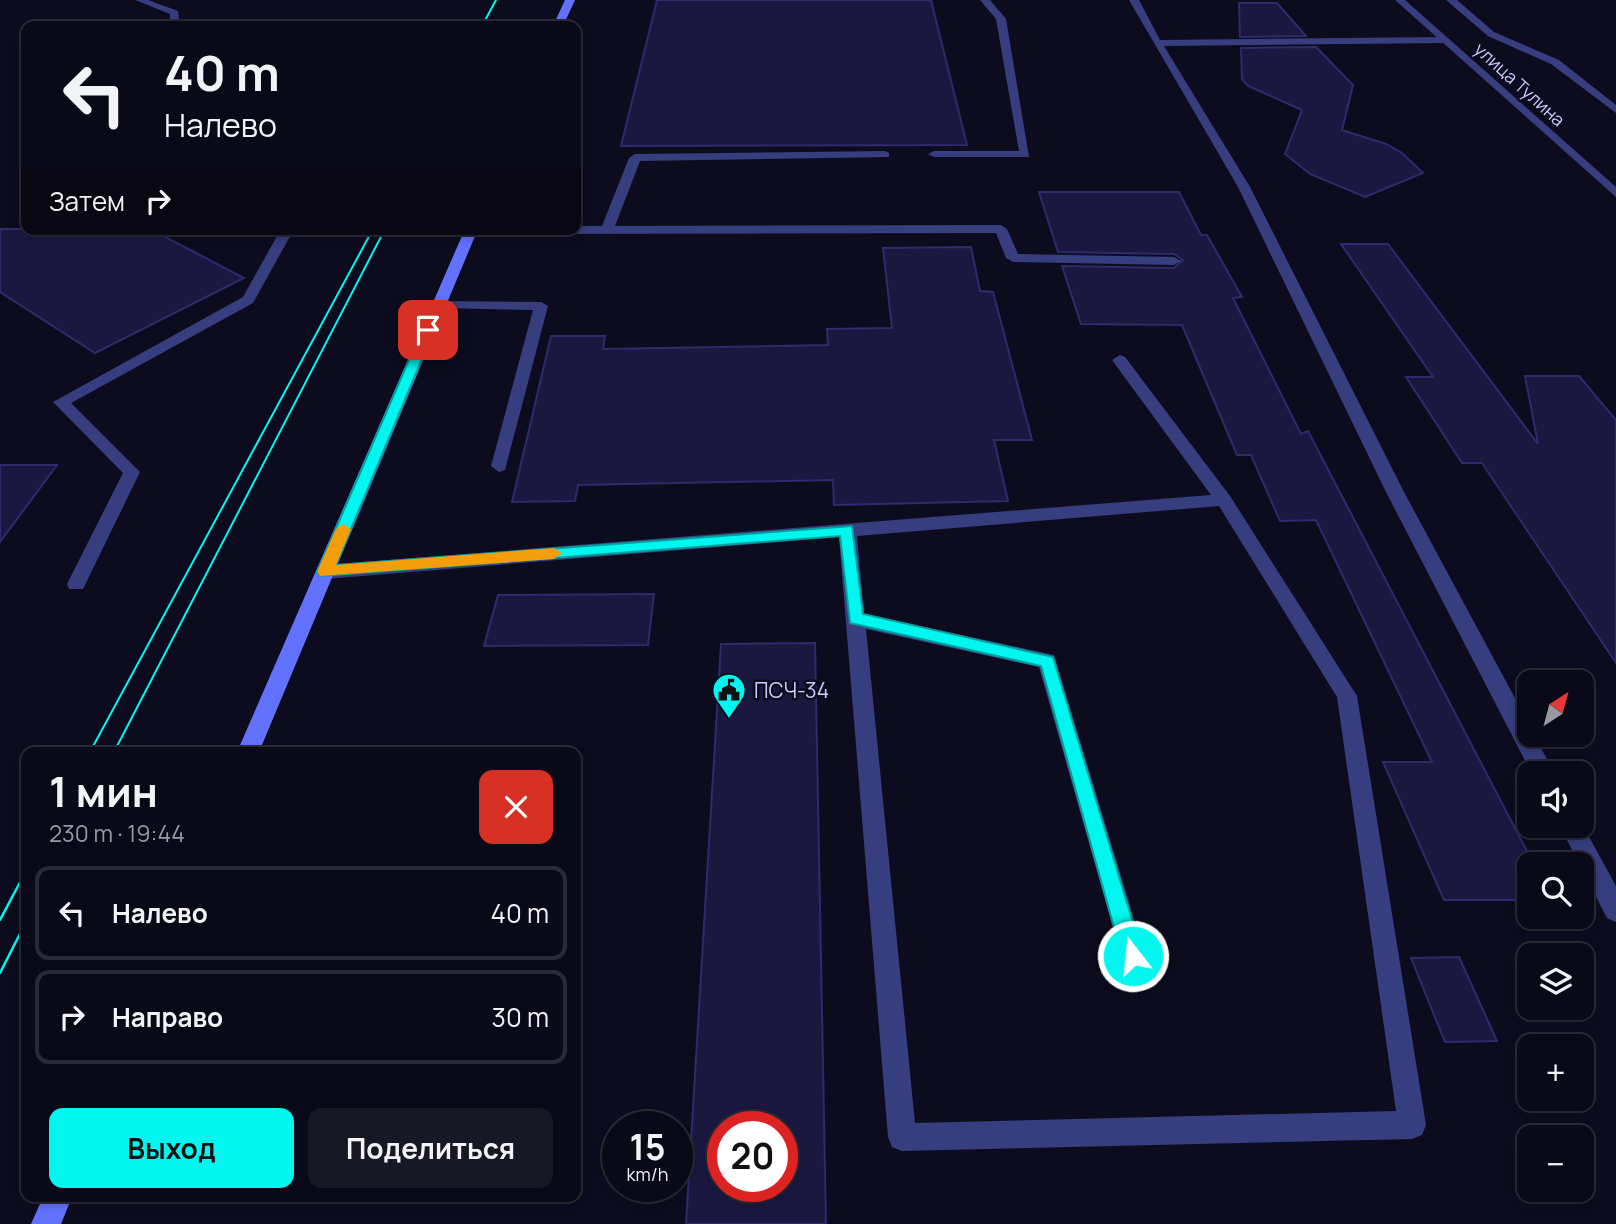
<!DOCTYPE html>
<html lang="ru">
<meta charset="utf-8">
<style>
:root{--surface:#0a0917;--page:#181724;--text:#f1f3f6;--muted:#999aa1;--line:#2a2a36;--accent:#00f6ee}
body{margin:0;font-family:Manrope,sans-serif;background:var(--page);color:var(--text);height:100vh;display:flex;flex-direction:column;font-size:26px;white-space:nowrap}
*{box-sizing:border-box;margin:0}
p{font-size:23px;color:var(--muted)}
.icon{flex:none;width:38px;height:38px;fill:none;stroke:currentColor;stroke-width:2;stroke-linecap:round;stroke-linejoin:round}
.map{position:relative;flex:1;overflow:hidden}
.drawer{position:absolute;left:21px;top:747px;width:560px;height:455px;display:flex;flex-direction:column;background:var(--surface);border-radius:14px;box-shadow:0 4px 10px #0003,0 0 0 2px var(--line)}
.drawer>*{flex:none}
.guide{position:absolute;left:21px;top:21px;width:560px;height:214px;border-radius:14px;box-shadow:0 4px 10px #0003,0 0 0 2px var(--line);background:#0a0917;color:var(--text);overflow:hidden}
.needle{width:46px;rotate:36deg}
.fabs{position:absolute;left:1517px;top:670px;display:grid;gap:14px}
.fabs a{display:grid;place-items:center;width:77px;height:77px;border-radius:14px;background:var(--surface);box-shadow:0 4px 10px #0003,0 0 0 2px var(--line);font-size:35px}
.speed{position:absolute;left:602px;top:1111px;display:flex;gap:14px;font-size:35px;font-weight:700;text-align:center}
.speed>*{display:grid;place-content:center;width:91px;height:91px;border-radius:50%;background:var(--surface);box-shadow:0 4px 10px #0003,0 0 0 2px var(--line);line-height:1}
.speed small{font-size:18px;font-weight:400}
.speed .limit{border:10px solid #d22;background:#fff;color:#111}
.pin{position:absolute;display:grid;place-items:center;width:60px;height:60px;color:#fff;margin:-30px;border-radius:14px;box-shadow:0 4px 10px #0006}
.me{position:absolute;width:77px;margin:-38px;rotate:344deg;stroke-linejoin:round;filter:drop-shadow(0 0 5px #0008)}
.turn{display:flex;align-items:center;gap:24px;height:147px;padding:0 28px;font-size:32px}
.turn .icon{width:91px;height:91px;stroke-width:2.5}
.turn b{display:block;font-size:49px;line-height:60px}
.then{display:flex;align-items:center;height:66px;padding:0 28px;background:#0003;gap:14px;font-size:26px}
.round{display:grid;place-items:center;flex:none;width:74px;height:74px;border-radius:14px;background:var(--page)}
.head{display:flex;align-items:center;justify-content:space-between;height:119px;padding:0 28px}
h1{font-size:42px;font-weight:700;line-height:52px}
.action{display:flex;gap:14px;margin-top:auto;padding:14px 28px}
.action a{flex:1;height:80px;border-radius:14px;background:var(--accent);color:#111;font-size:28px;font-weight:700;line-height:80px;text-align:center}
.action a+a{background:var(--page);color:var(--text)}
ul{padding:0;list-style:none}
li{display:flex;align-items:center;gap:21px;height:94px;margin:0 14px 10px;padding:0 14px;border:4px solid var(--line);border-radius:14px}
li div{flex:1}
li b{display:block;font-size:26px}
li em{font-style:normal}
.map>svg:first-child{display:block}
.building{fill:#1b1840;stroke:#2f2a6c;stroke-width:2;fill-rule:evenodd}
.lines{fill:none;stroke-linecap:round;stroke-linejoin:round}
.service{fill:#373e7f;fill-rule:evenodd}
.minor{fill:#373e7f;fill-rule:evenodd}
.secondary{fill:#6272ff;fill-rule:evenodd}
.tram-far1{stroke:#00f6ee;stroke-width:2}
.tram{stroke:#00f6ee;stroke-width:2.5}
.route{fill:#00f6ee;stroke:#00a09b;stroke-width:2}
.slow{fill:#f59e0b}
.labels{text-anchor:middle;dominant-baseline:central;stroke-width:5;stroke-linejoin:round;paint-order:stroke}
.far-street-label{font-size:18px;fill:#cbcbff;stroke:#0d0c1f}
.poi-label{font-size:21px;fill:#cbcbff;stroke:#0d0c1f;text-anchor:start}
</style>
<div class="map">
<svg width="1616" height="1224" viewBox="0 0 1616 1224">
<rect width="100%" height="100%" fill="#0d0c1f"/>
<!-- building -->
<path class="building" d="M 657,0 L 931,0 L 967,145 L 621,146 Z
M 1239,3 L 1277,3 L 1306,36 L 1240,37 Z
M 1316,47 L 1353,85 L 1342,130 L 1386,144 L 1402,153 L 1423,173 L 1365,197 L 1310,174 L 1285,154 L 1302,110 L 1248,86 L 1242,79 L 1241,48 Z
M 1039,192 L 1179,192 L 1201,235 L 1207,235 L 1242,297 L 1233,298 L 1301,434 L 1308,431 L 1530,857 L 1530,900 L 1444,900 L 1383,762 L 1432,762 L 1316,520 L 1280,521 L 1251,455 L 1237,455 L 1182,325 L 1081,324 L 1062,266 L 1174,268 L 1183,260 L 1174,254 L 1058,252 Z
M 0,229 L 150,229 L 244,278 L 95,353 L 0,292 Z
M 1341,244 L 1388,244 L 1538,444 L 1525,376 L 1579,376 L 1616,420 L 1616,663 L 1482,463 L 1462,463 L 1406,377 L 1433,377 Z
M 971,247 L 980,291 L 993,292 L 1032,440 L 994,440 L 1008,501 L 834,505 L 833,480 L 578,485 L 575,501 L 512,502 L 551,336 L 605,336 L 603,349 L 828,345 L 827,329 L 892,328 L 883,248 Z
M 0,465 L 57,465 L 0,542 Z
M 654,594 L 648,645 L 484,646 L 498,595 Z
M 815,643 L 826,1224 L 686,1224 L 721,644 ZM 723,1127 L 782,1127 L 782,1186 L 723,1186 Z
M 1459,957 L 1497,1041 L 1445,1042 L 1411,958 Z"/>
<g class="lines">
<!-- service -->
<path class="service" d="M 135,0 L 148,0 L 178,11 L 180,26 L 170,26 L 170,14 Z
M 980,0 L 990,0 L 1006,19 L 1029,157 L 934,157 L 928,154 L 934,151 L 1019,151 L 996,19 Z
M 1129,0 L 1139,0 L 1160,40 L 1445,37 L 1450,40 L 1445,43 L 1164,46 L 1250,187 L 1404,492 L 1530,726 L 1530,735 L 1534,735 L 1555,774 L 1532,774 L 1386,492 L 1238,187 Z
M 1446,0 L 1457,0 L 1494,32 L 1559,60 L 1616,105 L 1616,113 L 1551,64 L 1488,36 Z
M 885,151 L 889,153 L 889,157 L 640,161 L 615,226 L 1001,225 L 1007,229 L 1018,254 L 1174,257 L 1181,261 L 1174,265 L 1013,262 L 1006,258 L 996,233 L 471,234 L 465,230 L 576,229 L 576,226 L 602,226 L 629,158 L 635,154 Z
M 281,229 L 294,229 L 253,303 L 71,403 L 140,472 L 83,589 L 69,589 L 67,584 L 123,473 L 53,402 L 243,297 Z
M 439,301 L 541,302 L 548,306 L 505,470 L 499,472 L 491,466 L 533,310 L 434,308 L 434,302 Z
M 1120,355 L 1125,357 L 1230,496 L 1357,696 L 1426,1125 L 1422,1135 L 1412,1139 L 902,1151 L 892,1147 L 888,1137 L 839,537 L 325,579 L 318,577 L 316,572 L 318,567 L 325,565 L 1211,495 L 1112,360 ZM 1219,506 L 1337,697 L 1396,1111 L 915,1123 L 866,629 L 1039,667 L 1121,956 L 1124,965 L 1133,968 L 1142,965 L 1145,956 L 1054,655 L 864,614 L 857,536 Z
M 1582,824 L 1616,886 L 1616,922 L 1607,918 L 1582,870 L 1582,864 L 1579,864 L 1560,826 Z"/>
<!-- minor -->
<path class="minor" d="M 1395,0 L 1405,0 L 1616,187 L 1616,197 Z"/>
<!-- secondary -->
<path class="secondary" d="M 565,0 L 575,0 L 563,26 L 553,26 Z
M 465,229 L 478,229 L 259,752 L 237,752 Z
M 43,1197 L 72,1197 L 61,1224 L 31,1224 Z"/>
<!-- tram-far1 -->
<path class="tram-far1" d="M 482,26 L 496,0
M 90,752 L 373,229
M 114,752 L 385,229"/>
<!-- tram -->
<path class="tram" d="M 0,920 L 26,871
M 0,973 L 26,922"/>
</g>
<!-- route -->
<path class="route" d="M 428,326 L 434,330 L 336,565 L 852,526 L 863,614 L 1053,657 L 1143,956 L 1140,964 L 1133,967 L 1125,964 L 1122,956 L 1041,666 L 850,623 L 840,536 L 320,576 L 317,572 L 422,330 Z"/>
<!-- slow -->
<path class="slow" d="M 343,524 L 351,529 L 336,565 L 554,548 L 562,553 L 554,559 L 320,576 L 317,572 L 336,529 Z"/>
<!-- icons -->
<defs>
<symbol id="civic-pin" viewBox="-11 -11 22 30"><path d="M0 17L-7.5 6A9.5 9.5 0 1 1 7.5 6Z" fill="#00f6ee" stroke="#0d0c1f"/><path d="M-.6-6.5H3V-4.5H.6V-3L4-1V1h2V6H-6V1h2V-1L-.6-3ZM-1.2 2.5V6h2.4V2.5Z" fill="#111"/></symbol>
</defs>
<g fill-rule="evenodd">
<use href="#civic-pin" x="710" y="671" width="38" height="52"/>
</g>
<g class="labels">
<!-- far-street labels -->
<g class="far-street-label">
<text transform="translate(1520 84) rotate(42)">улица Тулина</text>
</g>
<!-- poi labels -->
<g class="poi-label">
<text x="754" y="690">ПСЧ-34</text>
</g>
</g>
</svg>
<div class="fabs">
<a><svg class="needle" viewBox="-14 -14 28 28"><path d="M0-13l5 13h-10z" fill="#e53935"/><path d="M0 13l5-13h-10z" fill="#999aa1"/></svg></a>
<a><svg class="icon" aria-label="sound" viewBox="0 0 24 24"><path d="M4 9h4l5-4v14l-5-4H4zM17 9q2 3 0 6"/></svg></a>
<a><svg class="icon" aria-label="search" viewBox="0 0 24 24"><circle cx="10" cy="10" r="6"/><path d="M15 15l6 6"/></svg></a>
<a><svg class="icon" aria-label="layers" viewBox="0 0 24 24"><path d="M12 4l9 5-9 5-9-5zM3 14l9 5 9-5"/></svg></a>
<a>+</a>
<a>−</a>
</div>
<div class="speed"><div>15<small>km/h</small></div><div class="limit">20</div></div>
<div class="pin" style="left:428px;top:330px;background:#d93025"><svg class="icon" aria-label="arrive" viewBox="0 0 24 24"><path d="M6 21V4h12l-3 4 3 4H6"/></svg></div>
<svg class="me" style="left:1133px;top:956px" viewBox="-20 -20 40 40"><circle r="17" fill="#00f6ee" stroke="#fff" stroke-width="3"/><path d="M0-11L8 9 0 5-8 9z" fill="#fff"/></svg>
<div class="guide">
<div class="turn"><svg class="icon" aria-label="left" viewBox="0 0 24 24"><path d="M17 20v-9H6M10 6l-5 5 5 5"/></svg><div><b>40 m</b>Налево</div></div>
<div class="then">Затем<svg class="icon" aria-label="right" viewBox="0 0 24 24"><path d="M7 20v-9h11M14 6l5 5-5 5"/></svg></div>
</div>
<section class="drawer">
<div class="head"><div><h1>1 мин</h1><p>230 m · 19:44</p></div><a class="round" style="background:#d93025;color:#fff"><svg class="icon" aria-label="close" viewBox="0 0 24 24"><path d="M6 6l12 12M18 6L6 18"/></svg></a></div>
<ul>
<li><svg class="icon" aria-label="left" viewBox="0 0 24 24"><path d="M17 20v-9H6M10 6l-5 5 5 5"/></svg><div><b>Налево</b></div><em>40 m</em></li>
<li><svg class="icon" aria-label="right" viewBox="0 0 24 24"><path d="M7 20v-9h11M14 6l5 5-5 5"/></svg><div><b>Направо</b></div><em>30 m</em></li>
</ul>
<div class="action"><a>Выход</a><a>Поделиться</a></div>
</section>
</div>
